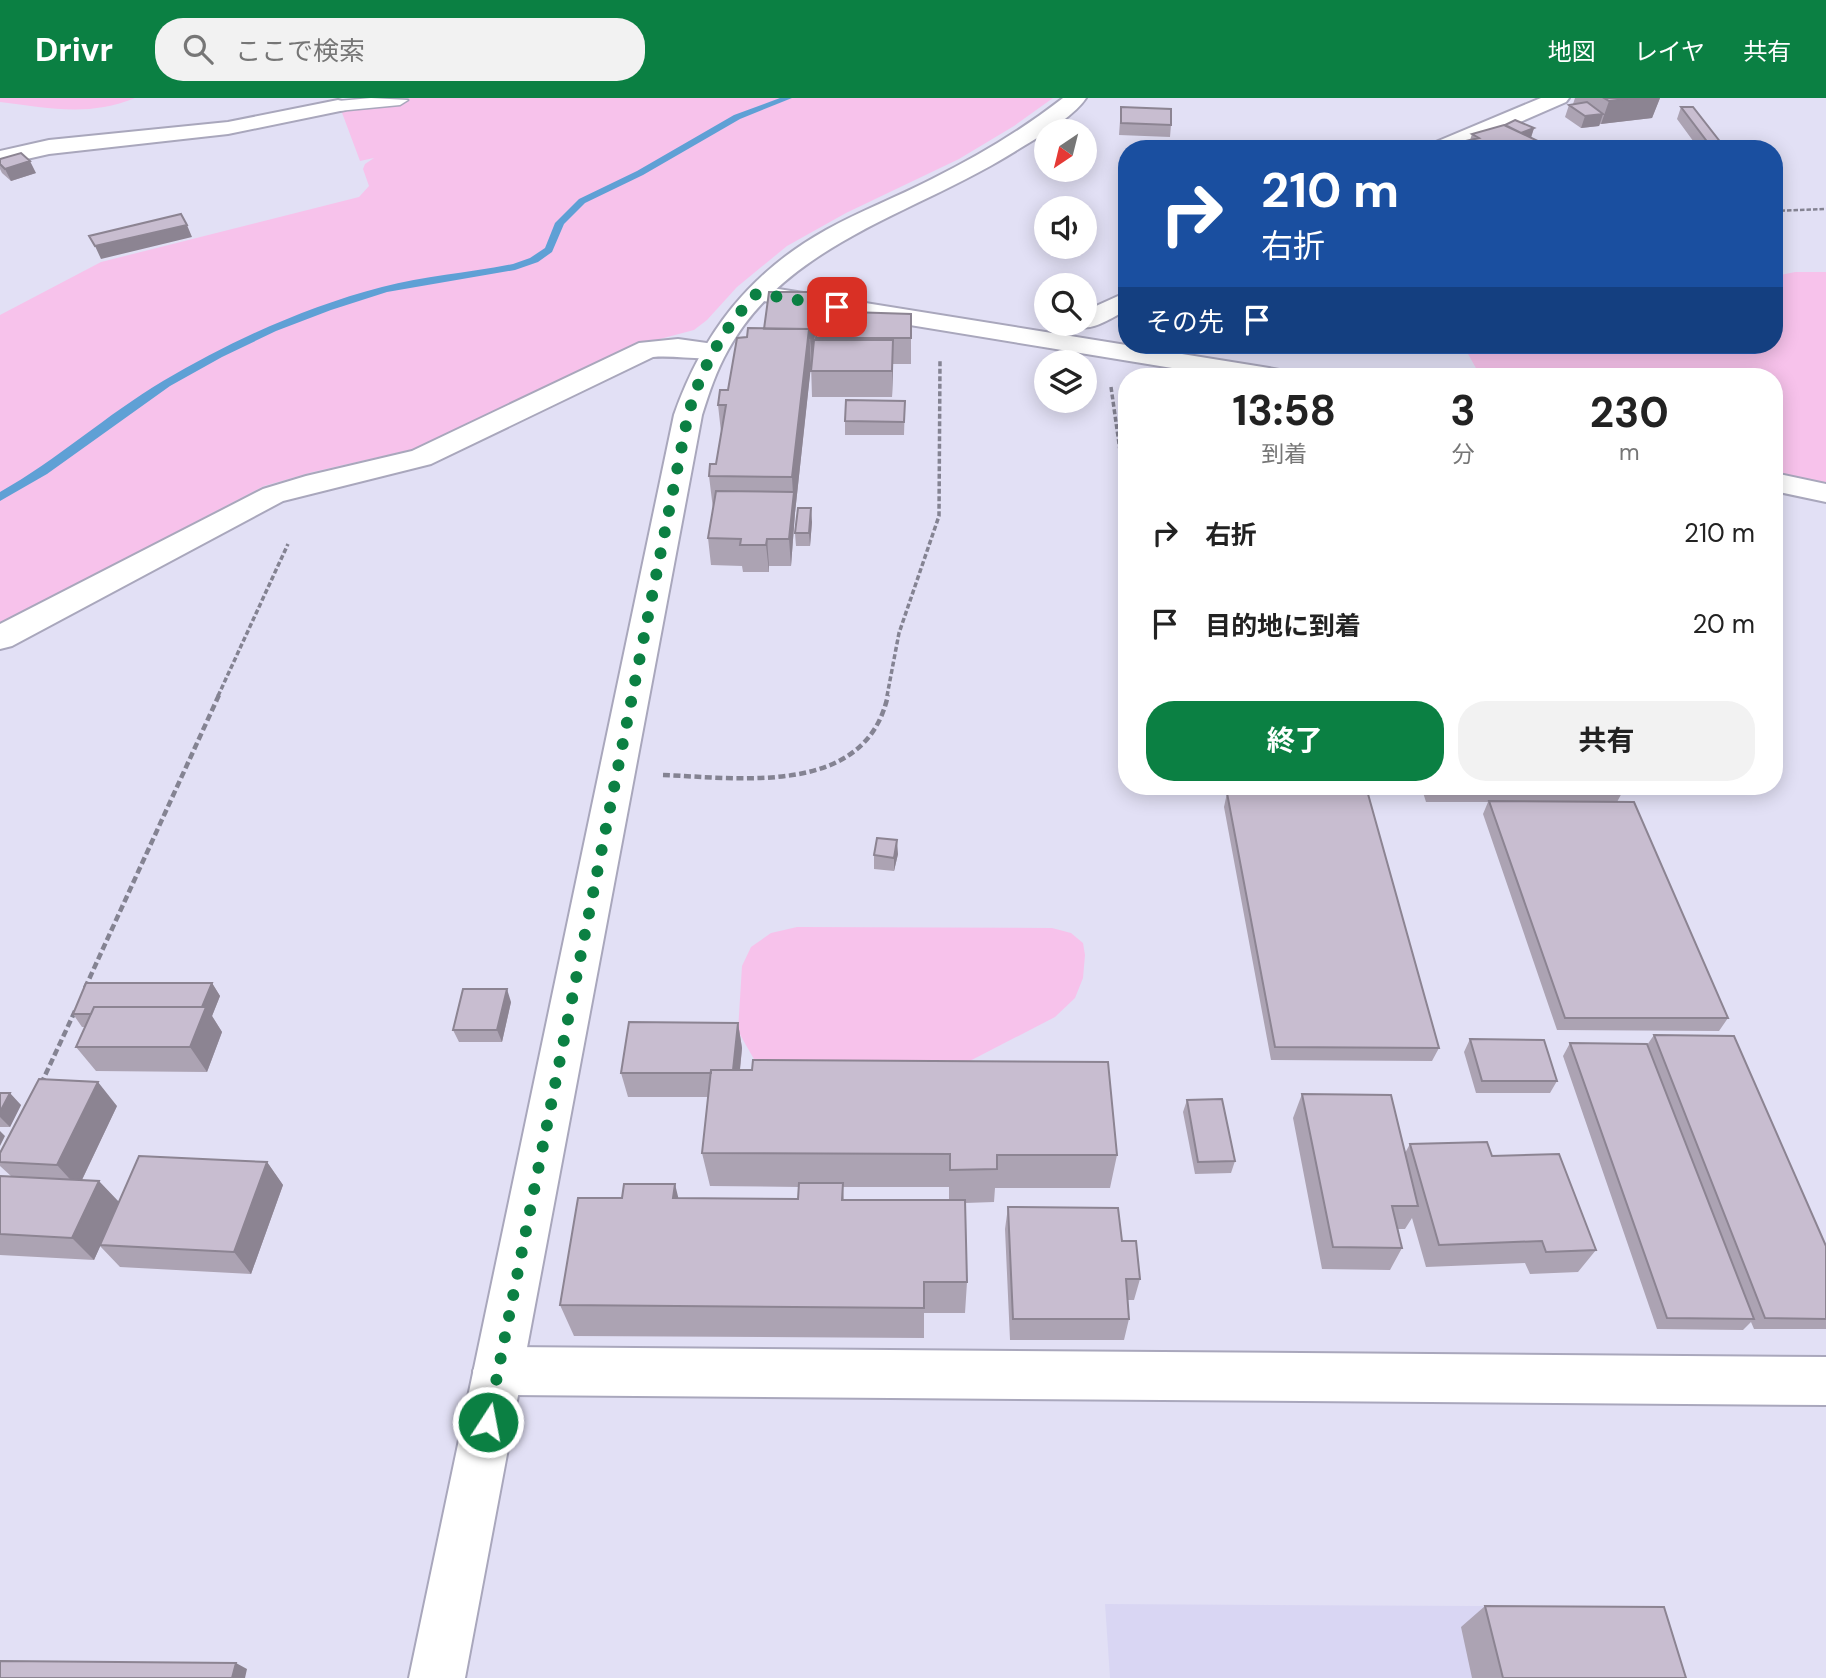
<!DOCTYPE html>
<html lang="ja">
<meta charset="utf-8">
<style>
:root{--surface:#fff;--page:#f2f2f2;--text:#222;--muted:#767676;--accent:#0b8043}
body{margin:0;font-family:"DM Sans","Noto Sans JP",sans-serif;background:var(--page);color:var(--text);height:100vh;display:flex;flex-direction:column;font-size:26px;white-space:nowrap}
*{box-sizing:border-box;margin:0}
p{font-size:23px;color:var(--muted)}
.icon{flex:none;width:38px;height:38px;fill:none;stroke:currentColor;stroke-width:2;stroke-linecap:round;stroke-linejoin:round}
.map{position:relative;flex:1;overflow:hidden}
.drawer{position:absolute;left:1118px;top:270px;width:665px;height:427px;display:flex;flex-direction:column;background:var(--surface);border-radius:28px;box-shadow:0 4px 18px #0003}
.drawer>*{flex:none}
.hud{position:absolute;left:1118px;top:42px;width:665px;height:214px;border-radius:28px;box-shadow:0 4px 18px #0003;background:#1a4fa0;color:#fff;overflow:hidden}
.needle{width:46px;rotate:215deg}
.tools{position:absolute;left:1034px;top:21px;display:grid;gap:14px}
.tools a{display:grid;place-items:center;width:63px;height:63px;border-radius:50%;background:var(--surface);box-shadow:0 4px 18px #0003;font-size:35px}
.pin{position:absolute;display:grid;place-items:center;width:60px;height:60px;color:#fff;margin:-30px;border-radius:14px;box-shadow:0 4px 10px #0006}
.me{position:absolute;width:77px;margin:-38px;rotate:11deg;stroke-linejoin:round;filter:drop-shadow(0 0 5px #0008)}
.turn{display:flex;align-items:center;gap:24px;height:147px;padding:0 28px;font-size:32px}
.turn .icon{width:91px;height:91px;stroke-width:2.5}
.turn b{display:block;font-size:49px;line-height:60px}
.then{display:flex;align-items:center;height:66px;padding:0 28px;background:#0003;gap:14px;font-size:26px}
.eta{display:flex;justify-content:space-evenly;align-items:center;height:119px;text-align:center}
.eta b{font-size:42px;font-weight:700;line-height:49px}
.button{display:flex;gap:14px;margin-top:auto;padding:14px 28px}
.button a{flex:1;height:80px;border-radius:28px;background:var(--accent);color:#fff;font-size:28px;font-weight:700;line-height:80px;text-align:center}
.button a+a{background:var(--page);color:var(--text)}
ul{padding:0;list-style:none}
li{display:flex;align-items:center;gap:21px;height:91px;padding:0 28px}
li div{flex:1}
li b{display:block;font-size:26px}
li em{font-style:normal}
header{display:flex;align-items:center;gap:42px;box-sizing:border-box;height:98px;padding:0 35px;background:var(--accent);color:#fff}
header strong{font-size:33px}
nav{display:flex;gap:38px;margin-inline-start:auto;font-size:24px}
.search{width:490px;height:63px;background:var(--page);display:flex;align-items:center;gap:18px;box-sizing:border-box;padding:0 24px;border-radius:28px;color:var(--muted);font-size:26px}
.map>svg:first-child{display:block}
.built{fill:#d9d6f3}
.green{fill:#f7c2eb}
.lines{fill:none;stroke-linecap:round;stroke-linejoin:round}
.stream{fill:#5fa0d5;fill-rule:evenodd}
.service-casing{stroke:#a9a7bc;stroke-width:3}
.minor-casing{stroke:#a9a7bc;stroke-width:4}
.tertiary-casing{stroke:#a9a7bc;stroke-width:4}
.path-far2{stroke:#848392;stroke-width:2.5;stroke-dasharray:4.5 2;stroke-linecap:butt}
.path-far1{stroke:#848392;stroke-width:3.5;stroke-dasharray:5 2.5;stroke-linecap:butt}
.path{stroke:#848392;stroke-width:4.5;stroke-dasharray:7 3.5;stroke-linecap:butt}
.service{fill:#fff;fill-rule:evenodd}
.minor{fill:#fff;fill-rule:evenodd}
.tertiary{fill:#fff;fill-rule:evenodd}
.wall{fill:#aca3b3;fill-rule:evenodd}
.shaded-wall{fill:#8c8492}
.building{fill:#c8bdd0;stroke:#8c8492;stroke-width:2}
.route{stroke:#0b8043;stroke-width:12;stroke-dasharray:0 21.6}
</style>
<header>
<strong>Drivr</strong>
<div class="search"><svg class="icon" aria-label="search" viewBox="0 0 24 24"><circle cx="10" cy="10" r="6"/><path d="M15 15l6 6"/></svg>ここで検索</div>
<nav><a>地図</a><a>レイヤ</a><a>共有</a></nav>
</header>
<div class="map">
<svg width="1826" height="1580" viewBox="0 0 1826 1580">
<rect width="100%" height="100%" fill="#e2e0f5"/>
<!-- built -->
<path class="built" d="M 1105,1506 L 1645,1509 L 1666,1580 L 1110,1580 Z"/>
<!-- green -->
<path class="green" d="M 0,0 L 135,0 C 88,19 49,10 0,4 Z
M 365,0 L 1053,0 L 1014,28 L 959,61 L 846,115 L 787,148 L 737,189 L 707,222 L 694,232 L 626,250 L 414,351 L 313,374 L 264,388 L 0,526 L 0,217 L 101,164 L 359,99 L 369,88 L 363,71 L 365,66 L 374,60 L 360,63 L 338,4 Z
M 1795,174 L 1826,174 L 1826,388 L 1775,377 L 1774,278 L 1486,278 L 1477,272 L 1463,247 L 1774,247 L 1775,178 Z
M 797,829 L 1052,830 L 1071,835 L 1083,845 L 1085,857 L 1083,880 L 1075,900 L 1055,919 L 962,967 L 759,970 L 738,933 L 742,868 L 751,849 L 771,835 Z"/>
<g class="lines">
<!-- stream -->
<path class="stream" d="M 780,0 L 792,0 L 740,21 L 643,77 L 585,105 L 564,126 L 552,154 L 538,164 L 515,172 L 387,194 L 331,212 L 276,233 L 222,259 L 170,288 L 47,376 L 0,403 L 0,394 C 57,362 106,317 163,283 C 231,243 305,209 382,189 C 425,178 469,175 513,166 L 530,160 L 545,150 L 555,125 L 579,101 L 637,73 L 734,17 Z"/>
<defs>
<path id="service" d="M 371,0 L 408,2 L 400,7 L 338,13 L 330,8 L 338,3 Z"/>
<path id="minor" d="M 1541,0 L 1569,0 L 1566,4 L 1458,51 L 1428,51 L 1431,46 Z
M 338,2 L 345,4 L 348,8 L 345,12 L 228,36 L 49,56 L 0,67 L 0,53 L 49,42 L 228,24 Z
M 766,189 L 1269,270 L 1279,272 L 1283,278 L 1221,278 L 757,202 L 753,197 L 757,192 Z
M 1127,194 L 1127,212 C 1112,219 1089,237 1074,226 L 1085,226 L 1085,213 Z
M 678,241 L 721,247 L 725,253 L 721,259 C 702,263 675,257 653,259 L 431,366 L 283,403 L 12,548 L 0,551 L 0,526 L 263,391 L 306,378 L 412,353 L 639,245 Z
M 1774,375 L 1826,386 L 1826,404 L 1774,393 Z
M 498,1249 L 1826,1259 L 1826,1307 L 498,1297 L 481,1290 L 473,1273 L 481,1256 Z"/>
<path id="tertiary" d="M 1063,0 L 1086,0 C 1073,20 1035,41 1014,54 C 915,116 788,144 728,252 C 716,273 709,295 702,317 L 465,1580 L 409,1580 L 674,317 C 703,235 749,175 826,132 C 860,113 897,99 932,81 C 978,58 1022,32 1063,0 Z"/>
</defs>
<!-- service casing -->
<use href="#service" class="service-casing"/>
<!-- minor casing -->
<use href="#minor" class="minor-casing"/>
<!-- tertiary casing -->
<use href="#tertiary" class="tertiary-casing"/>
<!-- path-far2 -->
<path class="path-far2" d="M 1774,113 L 1826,111"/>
<!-- path-far1 -->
<path class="path-far1" d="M 1111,289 L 1127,402
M 218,598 L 288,446
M 887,598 L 899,535 L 939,418 L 940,262"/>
<!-- path -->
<path class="path" d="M 663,677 C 742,680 866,699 888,597
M 85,890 L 219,597
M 41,986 L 76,911"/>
<!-- service -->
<use href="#service" class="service"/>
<!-- minor -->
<use href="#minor" class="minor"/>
<!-- tertiary -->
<use href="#tertiary" class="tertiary"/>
</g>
<!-- wall -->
<path class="wall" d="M 1575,0 L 1660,0 L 1652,20 L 1600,26 L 1599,28 L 1581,30 L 1565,19 L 1569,7 L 1573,6 Z
M 1121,9 L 1171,27 L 1170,39 L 1119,37 Z
M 1681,9 L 1725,50 L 1725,51 L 1699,51 L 1677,21 Z
M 1534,30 L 1531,40 L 1538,51 L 1464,51 L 1466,43 L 1470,42 L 1472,36 Z
M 0,61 L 36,75 L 11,83 L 2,75 L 0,71 Z
M 815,194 L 816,216 L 835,214 L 911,216 L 911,266 L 893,266 L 892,299 L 812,299 L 811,266 L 795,415 L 791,468 L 769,468 L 769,474 L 743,474 L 742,468 L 711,467 L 708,440 L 713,411 L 709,378 L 716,366 L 721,334 L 718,307 L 728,292 L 747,239 L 764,231 ZM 816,223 L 816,242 L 814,242 Z
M 905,303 L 904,337 L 845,337 L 845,323 Z
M 812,424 L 810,448 L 796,448 L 795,435 Z
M 1313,688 L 1357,688 L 1355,692 L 1314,692 Z
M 1421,688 L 1623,688 L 1624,691 L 1617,704 L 1728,920 L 1719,933 L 1557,932 L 1483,716 L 1488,704 L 1426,704 Z
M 1227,695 L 1439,950 L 1432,963 L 1271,962 L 1224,709 Z
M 898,756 L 894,773 L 874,771 L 874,757 Z
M 212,885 L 220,898 L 212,918 L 222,934 L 207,974 L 96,973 L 76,949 L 85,929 L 82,929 L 73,916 Z
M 511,904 L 502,944 L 459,944 L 453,932 Z
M 738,925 L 742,950 L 740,972 L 1117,1057 L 1110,1090 L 995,1090 L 994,1104 L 965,1105 L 967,1184 L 965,1215 L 924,1215 L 924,1240 L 574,1238 L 560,1207 L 678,1100 L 798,1101 L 799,1089 L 710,1088 L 702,1055 L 708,999 L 628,999 L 621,975 ZM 843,1089 L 949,1089 L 949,1102 L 844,1102 Z
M 1654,937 L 1826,1148 L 1826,1231 L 1754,1231 L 1751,1224 L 1743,1232 L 1657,1231 L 1563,958 L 1570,945 L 1647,947 Z
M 1470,941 L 1557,983 L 1550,995 L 1476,995 L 1464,954 Z
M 0,995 L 21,1007 L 10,1029 L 0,1029 Z
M 1302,996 L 1405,1055 L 1410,1046 L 1492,1058 L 1596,1152 L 1578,1174 L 1530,1176 L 1525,1165 L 1426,1169 L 1412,1120 L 1405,1131 L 1398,1131 L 1402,1150 L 1390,1172 L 1322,1171 L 1293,1020 Z
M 1187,1002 L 1235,1063 L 1231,1075 L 1195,1076 L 1183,1014 Z
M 117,1008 L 82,1082 L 119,1104 L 267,1064 L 283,1087 L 251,1176 L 120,1169 L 100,1148 L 94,1162 L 0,1157 L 0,1078 L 11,1078 L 0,1068 L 0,1055 Z
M 1008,1109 L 1122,1143 L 1140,1181 L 1134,1202 L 1128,1202 L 1129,1221 L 1124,1242 L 1010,1242 L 1005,1131 Z
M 1485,1508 L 1686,1580 L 1472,1580 L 1461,1529 Z"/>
<!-- shaded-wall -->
<path class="shaded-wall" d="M 1634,0 L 1660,0 L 1652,20 L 1601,26 L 1609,3 Z
M 1603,16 L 1599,28 L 1581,30 L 1585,18 Z
M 1534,30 L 1530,42 L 1520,36 Z
M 1540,44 L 1538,51 L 1519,51 Z
M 30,63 L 36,75 L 11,83 L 5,71 Z
M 187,127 L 192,139 L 101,161 L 95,148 Z
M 815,194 L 817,219 L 812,266 L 810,240 Z
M 809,231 L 811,268 L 795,415 L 791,468 L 789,441 L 793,396 L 792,379 Z
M 893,242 L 893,268 L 892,299 L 892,273 Z
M 811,410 L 812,424 L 810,448 L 809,435 Z
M 767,441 L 769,468 L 769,474 L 766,447 Z
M 897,742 L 898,756 L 894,773 L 894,760 Z
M 212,885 L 220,898 L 212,918 L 222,934 L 207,974 L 190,949 L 199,917 Z
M 507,891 L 511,904 L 502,944 L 497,932 Z
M 738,925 L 742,950 L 737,1000 L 733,975 Z
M 98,984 L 117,1008 L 78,1090 L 57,1067 Z
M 10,995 L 21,1007 L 10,1029 L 0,1019 L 0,1014 Z
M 0,1033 L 5,1038 L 0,1048 Z
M 267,1064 L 283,1087 L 251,1176 L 234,1154 Z
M 99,1083 L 120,1105 L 94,1162 L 72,1140 Z
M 675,1086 L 683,1119 L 673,1100 Z
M 236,1565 L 247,1571 L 245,1580 L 232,1580 Z"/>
<!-- building -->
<path class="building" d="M 1604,0 L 1634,0 L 1609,3 Z
M 1587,4 L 1603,16 L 1585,18 L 1569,7 Z
M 1121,9 L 1171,11 L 1171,27 L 1121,25 Z
M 1681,9 L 1693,9 L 1725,50 L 1712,50 Z
M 1515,22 L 1534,30 L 1521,35 L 1505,27 Z
M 1504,27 L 1540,44 L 1519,51 L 1480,51 L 1466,43 L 1479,40 L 1472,36 Z
M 1566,46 L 1576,51 L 1549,51 Z
M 21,55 L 30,63 L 5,71 L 0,66 L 0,61 Z
M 181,116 L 187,127 L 95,148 L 89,138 Z
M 769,194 L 815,194 L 810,240 L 809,240 L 809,231 L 764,231 Z
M 817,208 L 835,208 L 834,214 L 819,213 L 818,219 L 816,219 Z
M 819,213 L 911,216 L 911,240 L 816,240 Z
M 748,230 L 809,231 L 792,379 L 709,378 L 710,366 L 716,366 L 726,307 L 718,307 L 720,292 L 728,292 L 737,240 L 747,239 Z
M 814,242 L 893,242 L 892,273 L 811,273 Z
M 846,302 L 905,303 L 904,324 L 845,323 Z
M 716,393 L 794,394 L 789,441 L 767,441 L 766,447 L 740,447 L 741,441 L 708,440 Z
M 798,410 L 811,410 L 809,435 L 795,435 Z
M 1430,688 L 1623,688 L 1624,691 L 1431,691 Z
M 1227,695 L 1368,696 L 1439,950 L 1275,949 Z
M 1489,703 L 1634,704 L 1728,920 L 1565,920 Z
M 877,740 L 897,742 L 894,760 L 874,757 Z
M 86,885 L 212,885 L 202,909 L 94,909 L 91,916 L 73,916 Z
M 463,891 L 507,891 L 497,932 L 453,932 Z
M 94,909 L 206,909 L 190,949 L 76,949 Z
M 629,924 L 738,925 L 733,972 L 711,972 L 711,975 L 621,975 Z
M 1654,937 L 1734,938 L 1826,1148 L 1826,1221 L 1765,1220 Z
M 1470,941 L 1544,942 L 1557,983 L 1482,983 Z
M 1570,945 L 1647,946 L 1754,1221 L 1667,1220 Z
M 753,962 L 1108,964 L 1117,1057 L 997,1057 L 997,1071 L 950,1072 L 950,1056 L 702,1055 L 711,972 L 752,972 Z
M 39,981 L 98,984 L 57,1067 L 0,1064 L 0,1055 Z
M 0,995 L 10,995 L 0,1014 Z
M 1302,996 L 1391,997 L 1418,1108 L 1392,1108 L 1402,1150 L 1333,1149 Z
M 1222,1001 L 1235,1063 L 1198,1064 L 1187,1002 Z
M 1487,1044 L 1492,1058 L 1559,1056 L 1596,1152 L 1546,1154 L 1542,1143 L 1439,1147 L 1410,1046 Z
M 139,1058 L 267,1064 L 234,1154 L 100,1147 Z
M 0,1078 L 99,1083 L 72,1140 L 0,1136 Z
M 799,1085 L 843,1085 L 842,1102 L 965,1102 L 967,1184 L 924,1184 L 924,1210 L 560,1207 L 578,1100 L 622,1100 L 624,1086 L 675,1086 L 673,1100 L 798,1101 Z
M 1008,1109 L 1118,1110 L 1122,1143 L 1136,1143 L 1140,1181 L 1126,1181 L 1129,1221 L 1013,1221 Z
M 1485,1508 L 1664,1509 L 1686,1580 L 1503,1580 Z
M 0,1563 L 236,1565 L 232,1580 L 0,1580 Z"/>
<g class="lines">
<!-- route -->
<path class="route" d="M 488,1324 L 688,317 C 702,268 723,231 757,195 L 837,209"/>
</g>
</svg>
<div class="tools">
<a><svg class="needle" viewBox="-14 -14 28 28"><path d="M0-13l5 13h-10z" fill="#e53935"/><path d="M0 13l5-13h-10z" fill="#767676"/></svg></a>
<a><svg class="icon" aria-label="sound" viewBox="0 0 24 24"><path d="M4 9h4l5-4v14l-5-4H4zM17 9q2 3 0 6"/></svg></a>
<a><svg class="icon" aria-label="search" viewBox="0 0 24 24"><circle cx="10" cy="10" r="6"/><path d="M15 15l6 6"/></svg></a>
<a><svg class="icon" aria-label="layers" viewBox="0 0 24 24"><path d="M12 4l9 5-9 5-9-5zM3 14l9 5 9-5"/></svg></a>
</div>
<div class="pin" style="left:837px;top:209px;background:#d93025"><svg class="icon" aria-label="arrive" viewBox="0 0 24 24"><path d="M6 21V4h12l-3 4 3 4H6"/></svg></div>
<svg class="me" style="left:488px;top:1324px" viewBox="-20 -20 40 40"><circle r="17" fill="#0b8043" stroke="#fff" stroke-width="3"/><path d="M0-11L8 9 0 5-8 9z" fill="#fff"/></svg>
<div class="hud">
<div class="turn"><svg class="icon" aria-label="right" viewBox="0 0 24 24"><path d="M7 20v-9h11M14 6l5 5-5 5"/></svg><div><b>210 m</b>右折</div></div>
<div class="then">その先<svg class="icon" aria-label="arrive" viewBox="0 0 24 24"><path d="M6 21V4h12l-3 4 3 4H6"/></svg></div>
</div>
<section class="drawer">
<div class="eta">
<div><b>13:58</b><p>到着</p></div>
<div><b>3</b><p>分</p></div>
<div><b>230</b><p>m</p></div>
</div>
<ul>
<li><svg class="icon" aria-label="right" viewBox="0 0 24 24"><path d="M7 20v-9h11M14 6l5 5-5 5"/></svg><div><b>右折</b></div><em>210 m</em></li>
<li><svg class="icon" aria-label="arrive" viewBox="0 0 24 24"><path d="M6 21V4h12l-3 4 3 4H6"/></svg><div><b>目的地に到着</b></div><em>20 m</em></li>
</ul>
<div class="button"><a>終了</a><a>共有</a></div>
</section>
</div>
